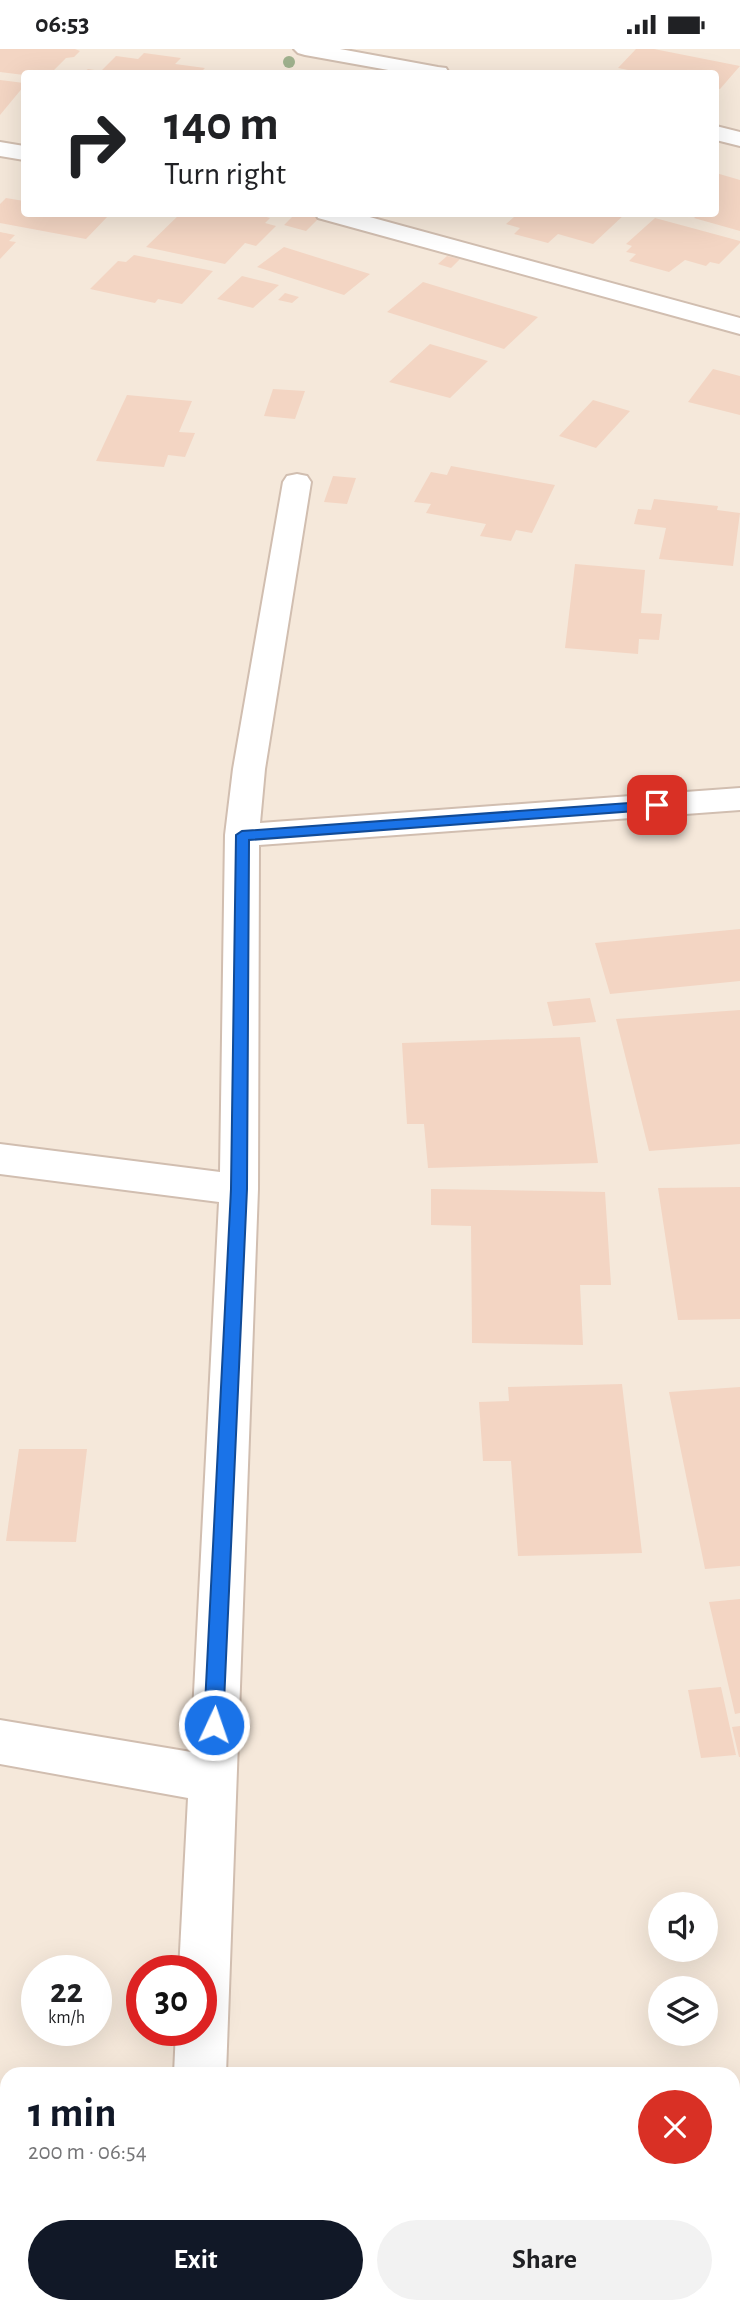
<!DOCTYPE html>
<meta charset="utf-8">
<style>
:root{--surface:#fff;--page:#f2f2f2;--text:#202124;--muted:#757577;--accent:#111827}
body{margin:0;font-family:"Alegreya Sans",sans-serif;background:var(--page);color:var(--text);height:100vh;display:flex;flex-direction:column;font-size:26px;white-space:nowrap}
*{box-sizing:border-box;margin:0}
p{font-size:23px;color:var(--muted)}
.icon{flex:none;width:38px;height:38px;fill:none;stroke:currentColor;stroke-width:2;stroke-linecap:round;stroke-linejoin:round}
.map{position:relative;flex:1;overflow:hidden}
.panel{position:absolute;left:0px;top:2018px;width:740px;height:247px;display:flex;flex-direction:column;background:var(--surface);border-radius:21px 21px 0 0;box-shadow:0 7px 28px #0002}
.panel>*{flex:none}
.banner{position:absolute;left:21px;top:21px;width:698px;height:147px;border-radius:7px;box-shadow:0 7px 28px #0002;background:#fff;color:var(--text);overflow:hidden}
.tools{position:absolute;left:648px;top:1843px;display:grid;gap:14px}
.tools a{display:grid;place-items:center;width:70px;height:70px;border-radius:50%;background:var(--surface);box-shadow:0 7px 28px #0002;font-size:35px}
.speed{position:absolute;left:21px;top:1906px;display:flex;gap:14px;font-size:35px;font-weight:700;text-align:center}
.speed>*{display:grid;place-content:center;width:91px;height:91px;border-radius:50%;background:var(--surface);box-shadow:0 7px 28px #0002;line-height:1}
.speed small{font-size:18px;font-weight:400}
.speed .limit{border:10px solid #d22;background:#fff;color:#111}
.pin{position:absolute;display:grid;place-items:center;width:60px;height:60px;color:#fff;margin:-30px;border-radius:14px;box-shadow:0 4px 10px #0006}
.me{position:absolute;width:77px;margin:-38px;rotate:3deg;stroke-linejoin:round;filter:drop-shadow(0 0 5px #0008)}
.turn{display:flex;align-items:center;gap:24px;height:147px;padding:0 28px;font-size:32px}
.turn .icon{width:91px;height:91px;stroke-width:2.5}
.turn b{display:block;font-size:49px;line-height:60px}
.round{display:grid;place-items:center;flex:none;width:74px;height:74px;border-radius:37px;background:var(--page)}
.headline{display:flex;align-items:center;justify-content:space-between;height:119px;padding:0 28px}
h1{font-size:42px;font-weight:700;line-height:52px;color:var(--accent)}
.action{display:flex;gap:14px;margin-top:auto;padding:14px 28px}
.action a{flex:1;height:80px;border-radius:42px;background:var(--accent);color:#fff;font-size:28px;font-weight:700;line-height:80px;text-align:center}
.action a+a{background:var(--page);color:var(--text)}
.status{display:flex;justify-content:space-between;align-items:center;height:49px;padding:0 35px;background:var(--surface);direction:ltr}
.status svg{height:19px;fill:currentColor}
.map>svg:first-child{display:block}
.residential{fill:#f5e8da;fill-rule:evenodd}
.building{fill:#f3d5c3}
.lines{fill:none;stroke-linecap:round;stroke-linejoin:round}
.street-casing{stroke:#d1beb0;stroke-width:4}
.street{fill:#fff;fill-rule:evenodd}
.tree{fill:#a0b28e}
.route{fill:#1a73e8;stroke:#114b97;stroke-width:2}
</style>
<div class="status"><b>06:53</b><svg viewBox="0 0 49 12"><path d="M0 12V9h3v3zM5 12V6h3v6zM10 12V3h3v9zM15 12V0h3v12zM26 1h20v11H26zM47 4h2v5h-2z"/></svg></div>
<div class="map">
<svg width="740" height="2264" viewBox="0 0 740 2264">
<rect width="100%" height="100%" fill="#fdf6ec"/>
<!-- residential -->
<path class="residential" d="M 0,0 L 740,0 L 740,2264 L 0,2264 ZM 24,24 L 716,24 L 716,164 L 24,164 ZM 660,1855 L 705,1855 L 705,1900 L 660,1900 ZM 37,1922 L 96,1922 L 96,1981 L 37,1981 ZM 142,1922 L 201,1922 L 201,1981 L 142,1981 ZM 660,1939 L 705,1939 L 705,1984 L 660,1984 ZM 7,2025 L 733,2025 L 733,2258 L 7,2258 Z"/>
<!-- building -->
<path class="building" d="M 0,0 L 75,0 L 80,2 L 74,8 L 66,9 L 51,24 L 24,26 L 0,23 Z
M 636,0 L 654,0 L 740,17 L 720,40 L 716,39 L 716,24 L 637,24 L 638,23 L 618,19 Z
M 144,4 L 181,9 L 175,15 L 205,19 L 200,24 L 83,24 L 88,20 L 101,22 L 116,7 L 138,10 Z
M 0,31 L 24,34 L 24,37 L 0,66 Z
M 716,124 L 740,131 L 740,182 L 694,169 L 699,164 L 716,164 Z
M 6,149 L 24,152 L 24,164 L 108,167 L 86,190 L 0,174 L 0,155 Z
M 181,164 L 252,164 L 270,169 L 265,174 L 276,177 L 256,197 L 245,194 L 225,215 L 146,198 Z
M 296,164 L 304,164 L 320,168 L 306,182 L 284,176 Z
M 505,164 L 626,164 L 593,195 L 558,185 L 548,194 L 514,185 L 520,179 L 506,175 L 514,168 Z
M 655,169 L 740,192 L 740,194 L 719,215 L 710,213 L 706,217 L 685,211 L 669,223 L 629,212 L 636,205 L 626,203 L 632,197 L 626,195 Z
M 0,183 L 15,186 L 9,192 L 16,193 L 0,210 Z
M 284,198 L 370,225 L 344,246 L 257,218 Z
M 134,206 L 213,222 L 182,255 L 158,250 L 155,254 L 90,240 L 118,212 L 126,213 Z
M 447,207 L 460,210 L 451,219 L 438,215 Z
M 242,227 L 279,236 L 253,259 L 217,250 Z
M 423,233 L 538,268 L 504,300 L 387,263 Z
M 285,244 L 299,248 L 292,254 L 278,251 Z
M 430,295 L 488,312 L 450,349 L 389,333 Z
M 713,320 L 740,327 L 740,366 L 688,353 Z
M 273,340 L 305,342 L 295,370 L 264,367 Z
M 127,346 L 192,352 L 179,383 L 195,384 L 185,408 L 168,406 L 164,418 L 96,412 Z
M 593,351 L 630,362 L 596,399 L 559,387 Z
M 451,417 L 555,436 L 532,484 L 516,481 L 511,492 L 480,487 L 486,475 L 426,464 L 431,455 L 414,453 L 431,423 L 447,426 Z
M 333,427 L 356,429 L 347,455 L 324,453 Z
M 654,450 L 718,457 L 717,461 L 740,464 L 733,517 L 659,510 L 666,479 L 634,475 L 638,460 L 651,461 Z
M 575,515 L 645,521 L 641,564 L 662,565 L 659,591 L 639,590 L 638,605 L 565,599 Z
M 740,880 L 740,932 L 610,945 L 595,894 Z
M 590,949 L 596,973 L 553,977 L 547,953 Z
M 740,961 L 740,1095 L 649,1102 L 616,970 Z
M 580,988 L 598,1114 L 428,1119 L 424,1075 L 407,1075 L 402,994 Z
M 740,1138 L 740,1270 L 678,1271 L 658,1139 Z
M 431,1140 L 605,1143 L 611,1236 L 580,1236 L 583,1296 L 472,1294 L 471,1177 L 431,1176 Z
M 622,1335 L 642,1504 L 518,1507 L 511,1412 L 483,1412 L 479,1353 L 509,1352 L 508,1338 Z
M 740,1338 L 740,1517 L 705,1520 L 669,1343 Z
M 19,1400 L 87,1400 L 76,1493 L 6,1492 Z
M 740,1550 L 740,1664 L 735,1665 L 709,1553 Z
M 721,1638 L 736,1706 L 701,1709 L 688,1641 Z
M 740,1677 L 740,1708 L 739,1708 L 732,1678 Z
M 740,2256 L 740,2264 L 620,2264 L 620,2262 Z"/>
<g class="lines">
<defs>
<path id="street" d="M 294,0 L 340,0 L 438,18 L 446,19 L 449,24 L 405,24 L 305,6 L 298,4 Z
M 716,77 L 740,83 L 740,97 L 716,91 Z
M 0,93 L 24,97 L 24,111 L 0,107 Z
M 315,164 L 355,164 L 740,269 L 740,285 L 318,169 Z
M 297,425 L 307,427 L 311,433 L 265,720 L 260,774 L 740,739 L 740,761 L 259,796 L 258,1140 L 226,2025 L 174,2025 L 176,1981 L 201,1981 L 201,1922 L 179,1922 L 188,1749 L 0,1715 L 0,1671 L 191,1703 L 219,1153 L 0,1125 L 0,1095 L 220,1123 L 225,786 L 233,720 L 283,433 L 287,427 Z
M 163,2258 L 219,2258 L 219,2264 L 163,2264 Z"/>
</defs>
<!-- street casing -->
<use href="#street" class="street-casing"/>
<!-- street -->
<use href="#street" class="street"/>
</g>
<!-- trees -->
<circle class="tree" cx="289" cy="13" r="6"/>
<!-- route -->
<path class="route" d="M 657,752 L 662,753 L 662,760 L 249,791 L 247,1140 L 223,1676 L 221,1682 L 214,1685 L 207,1682 L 204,1676 L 231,1140 L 236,786 L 242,782 Z"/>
</svg>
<div class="tools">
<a><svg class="icon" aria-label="sound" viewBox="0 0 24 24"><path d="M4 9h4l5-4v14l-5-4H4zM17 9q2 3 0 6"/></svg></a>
<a><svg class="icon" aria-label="layers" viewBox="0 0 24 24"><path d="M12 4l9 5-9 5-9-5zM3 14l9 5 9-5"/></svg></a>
</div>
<div class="speed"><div>22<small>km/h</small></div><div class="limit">30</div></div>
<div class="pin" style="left:657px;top:756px;background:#d93025"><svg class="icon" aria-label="arrive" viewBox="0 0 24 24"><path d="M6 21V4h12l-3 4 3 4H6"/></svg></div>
<svg class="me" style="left:214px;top:1676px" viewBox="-20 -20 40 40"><circle r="17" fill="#1a73e8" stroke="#fff" stroke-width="3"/><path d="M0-11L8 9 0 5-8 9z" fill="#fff"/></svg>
<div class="banner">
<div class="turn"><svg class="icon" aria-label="right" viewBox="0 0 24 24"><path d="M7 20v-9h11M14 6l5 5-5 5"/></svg><div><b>140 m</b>Turn right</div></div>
</div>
<section class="panel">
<div class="headline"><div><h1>1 min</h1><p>200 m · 06:54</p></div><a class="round" style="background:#d93025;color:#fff"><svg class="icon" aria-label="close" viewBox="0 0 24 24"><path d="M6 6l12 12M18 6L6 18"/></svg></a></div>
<div class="action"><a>Exit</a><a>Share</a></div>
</section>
</div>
